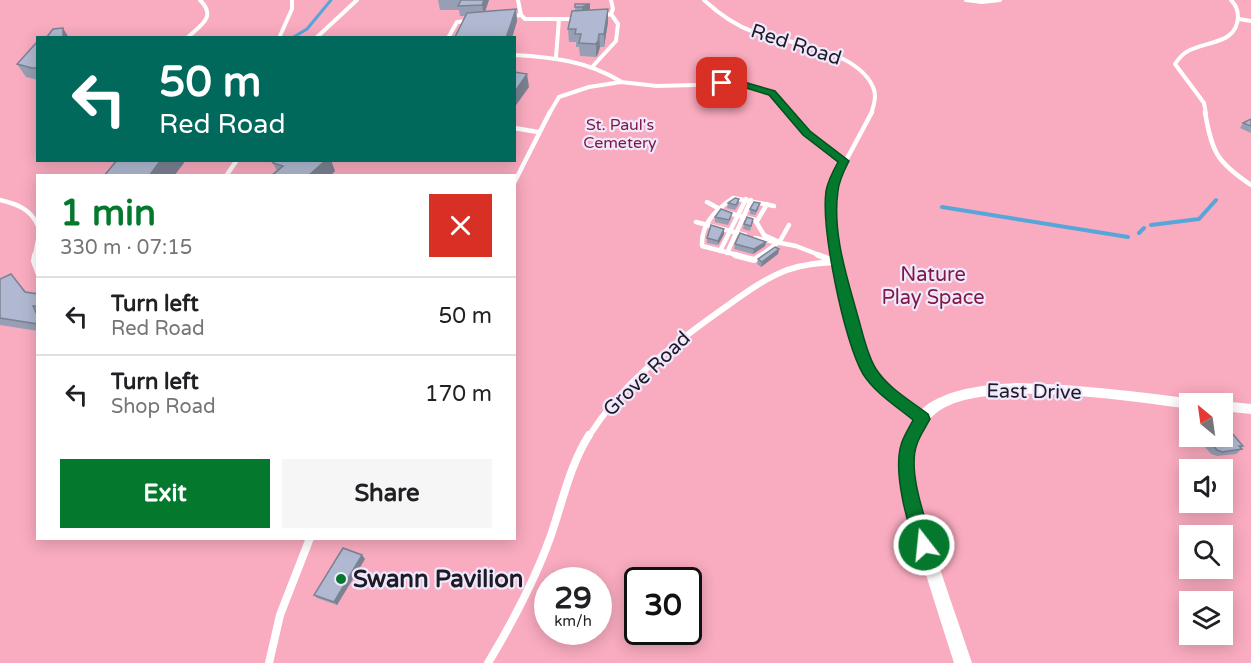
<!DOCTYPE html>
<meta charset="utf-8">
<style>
:root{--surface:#fff;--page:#f6f6f6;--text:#202124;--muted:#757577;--line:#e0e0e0;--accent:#04792e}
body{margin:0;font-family:"Varela Round",sans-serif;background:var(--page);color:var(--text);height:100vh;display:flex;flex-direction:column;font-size:22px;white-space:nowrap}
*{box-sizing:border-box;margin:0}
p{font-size:20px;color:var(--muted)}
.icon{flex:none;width:33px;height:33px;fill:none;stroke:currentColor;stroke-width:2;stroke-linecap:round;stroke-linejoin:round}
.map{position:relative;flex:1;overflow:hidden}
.drawer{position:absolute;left:36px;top:174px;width:480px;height:366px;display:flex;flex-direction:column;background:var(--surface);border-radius:0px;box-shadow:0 3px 15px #0003}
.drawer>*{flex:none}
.guide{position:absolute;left:36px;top:36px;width:480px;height:126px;border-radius:0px;box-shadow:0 3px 15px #0003;background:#00695c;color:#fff;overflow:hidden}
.needle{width:39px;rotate:331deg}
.controls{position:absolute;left:1179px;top:393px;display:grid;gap:12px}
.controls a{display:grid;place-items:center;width:54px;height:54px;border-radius:0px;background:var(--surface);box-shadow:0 3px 15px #0003;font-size:30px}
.speed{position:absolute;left:534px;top:567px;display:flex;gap:12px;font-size:30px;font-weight:700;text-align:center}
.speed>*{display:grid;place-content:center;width:78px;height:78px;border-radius:50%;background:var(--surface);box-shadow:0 3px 15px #0003;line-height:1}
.speed small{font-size:15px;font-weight:400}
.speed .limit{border:3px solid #111;border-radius:9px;background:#fff;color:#111}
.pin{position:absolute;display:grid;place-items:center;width:51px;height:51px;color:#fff;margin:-26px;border-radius:12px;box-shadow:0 3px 9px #0006}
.me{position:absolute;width:66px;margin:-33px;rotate:344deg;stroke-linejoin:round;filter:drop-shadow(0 0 4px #0008)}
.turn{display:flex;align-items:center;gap:21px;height:126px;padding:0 24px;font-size:27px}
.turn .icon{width:78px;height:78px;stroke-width:2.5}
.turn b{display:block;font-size:42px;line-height:51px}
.round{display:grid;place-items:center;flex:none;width:63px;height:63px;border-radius:0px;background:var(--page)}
.summary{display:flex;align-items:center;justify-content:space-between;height:102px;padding:0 24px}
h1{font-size:36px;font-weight:800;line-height:45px;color:var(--accent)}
.primary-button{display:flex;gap:12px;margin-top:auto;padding:12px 24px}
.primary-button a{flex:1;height:69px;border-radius:0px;background:var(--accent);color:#fff;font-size:24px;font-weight:800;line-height:69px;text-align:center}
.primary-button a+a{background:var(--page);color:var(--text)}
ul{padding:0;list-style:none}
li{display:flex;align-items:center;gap:18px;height:78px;padding:0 24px;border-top:2px solid var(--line)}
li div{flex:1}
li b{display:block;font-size:22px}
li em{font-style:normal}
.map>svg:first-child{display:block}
.green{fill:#f9abbf;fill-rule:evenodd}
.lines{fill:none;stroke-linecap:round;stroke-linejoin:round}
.stream-far1{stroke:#57a6da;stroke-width:3}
.stream{stroke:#57a6da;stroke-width:4}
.lane-far3{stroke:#fff;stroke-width:4}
.lane-far2{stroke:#fff;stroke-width:4.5}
.lane-far1{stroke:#fff;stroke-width:6}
.lane{stroke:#fff;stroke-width:8}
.street{fill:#fff;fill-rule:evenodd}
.wall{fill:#979fb4}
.shaded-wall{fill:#7b8292}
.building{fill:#b0b9d1;stroke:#7b8292;stroke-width:1.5}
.route{fill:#04792e;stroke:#034f1e;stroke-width:1.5}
.poi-dot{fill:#04792e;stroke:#f0e9fe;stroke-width:2}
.labels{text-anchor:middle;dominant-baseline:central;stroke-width:4.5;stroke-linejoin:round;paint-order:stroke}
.far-park-label{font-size:16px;fill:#7f1941;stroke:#f0e9fe}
.street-label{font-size:20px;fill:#1f1b25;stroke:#f0e9fe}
.park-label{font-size:20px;fill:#7f1941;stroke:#f0e9fe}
.near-poi-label{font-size:24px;font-weight:bold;fill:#1f1b25;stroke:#f0e9fe;text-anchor:start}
</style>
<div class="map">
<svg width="1251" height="663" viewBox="0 0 1251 663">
<rect width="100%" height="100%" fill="#e4dbf5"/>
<!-- green -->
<path class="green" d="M 0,0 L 1251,0 L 1251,663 L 0,663 ZM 38,38 L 514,38 L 514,160 L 38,160 ZM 38,176 L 514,176 L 514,538 L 38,538 ZM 1190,404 L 1222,404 L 1222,436 L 1190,436 ZM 1190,470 L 1222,470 L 1222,502 L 1190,502 ZM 1190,536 L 1222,536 L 1222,568 L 1190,568 ZM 548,580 L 598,580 L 598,632 L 548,632 ZM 638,580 L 688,580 L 688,632 L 638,632 ZM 1190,602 L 1222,602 L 1222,634 L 1190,634 Z"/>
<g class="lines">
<!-- stream-far1 -->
<path class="stream-far1" d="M 292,38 L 307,29 L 331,0"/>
<!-- stream -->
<path class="stream" d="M 942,207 L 1128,237
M 1151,225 L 1199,219 L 1216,200
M 1139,233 L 1144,228"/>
<!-- lane-far3 -->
<path class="lane-far3" d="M 518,0 L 521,15
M 704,0 C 719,14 734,25 754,32 C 788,43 857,50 873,87 C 877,95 874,105 871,114
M 966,0 L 982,2 L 1000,0
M 511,16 L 521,15 L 525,19 L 577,19
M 602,16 L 611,14 L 613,9 L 611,0
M 1239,19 L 1251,21
M 187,38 C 201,25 217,17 200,0
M 279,38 L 292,9 L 292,0
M 316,38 L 357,0
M 448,38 L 457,22 L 468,21
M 514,55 C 552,57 587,61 620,81
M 556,57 L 559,19
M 593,66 L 616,41 L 618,24 L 611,14
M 549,114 L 559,97 L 589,87 L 621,82 L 657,86 L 734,84 L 765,90 L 777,96 L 791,114
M 1206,114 L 1204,103 L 1175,64 C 1179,58 1182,54 1188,51 C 1207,41 1237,44 1238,17 C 1238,10 1236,5 1231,0"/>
<!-- lane-far2 -->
<path class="lane-far2" d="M 790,112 L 807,133 L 844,161
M 1205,112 C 1212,153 1217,162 1251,185
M 514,128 L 538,132
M 226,176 L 237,160
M 514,183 L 550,112
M 0,200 C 17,204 31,209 38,226
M 707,202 L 725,212 L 755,220 L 764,235 L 777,241
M 757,221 L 767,204
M 696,222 L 745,235
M 755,238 L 796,246 L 822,256
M 720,251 L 746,199
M 727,253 L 751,200
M 35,256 L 38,240
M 741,256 L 702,246 C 701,223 716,210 733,198 L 774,206
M 760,256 L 780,241 L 789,225
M 836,256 L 832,224 L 834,183 L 872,112"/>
<!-- lane-far1 -->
<path class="lane-far1" d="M 35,255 L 34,261 L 38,272
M 735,255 L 754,260 L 762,255
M 818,255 L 831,260
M 836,255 L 863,357 L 881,384 L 922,418
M 589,436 C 621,385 668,348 717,313 C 740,297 761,280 787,270 C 804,264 820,263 837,262"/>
<!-- lane -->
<path class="lane" d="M 269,663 L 280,615 L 310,538
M 488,663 C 512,623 534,582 550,538 C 562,504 569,467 589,435"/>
<!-- street -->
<path class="street" d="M 1016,383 C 1075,384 1134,391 1193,399 L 1198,400 L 1199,404 L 1190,404 L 1190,409 C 1133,402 978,376 935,414 C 922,425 915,441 913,458 C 910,481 921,507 927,529 C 941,574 957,618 972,663 L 954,663 C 940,619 926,576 913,531 C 906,509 897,483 899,460 C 901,440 911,416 928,404 C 955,387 986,385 1016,383 Z
M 1222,401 L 1251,404 L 1251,414 L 1222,411 L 1222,404 L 1217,404 Z"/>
</g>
<!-- wall -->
<path class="wall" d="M 438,0 L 489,0 L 485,11 L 516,9 L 517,21 L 512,38 L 455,38 L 465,16 L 460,16 L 459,10 L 440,10 Z
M 590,4 L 590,10 L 608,22 L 604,47 L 600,47 L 598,54 L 596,57 L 580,56 L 579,47 L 576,47 L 576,42 L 569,42 L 568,29 L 575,10 L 575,7 Z
M 38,41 L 38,80 L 26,77 L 17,64 Z
M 1251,119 L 1251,133 L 1240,128 L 1243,123 Z
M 273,163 L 335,171 L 330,176 L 271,176 L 277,171 Z
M 739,199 L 739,204 L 735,210 L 727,208 L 728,203 Z
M 759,208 L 755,215 L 750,214 L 750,209 Z
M 715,217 L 731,218 L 728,225 L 715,222 Z
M 753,219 L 750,231 L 743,229 L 744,224 Z
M 724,234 L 718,245 L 707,243 L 707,238 Z
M 766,242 L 765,246 L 753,254 L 734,249 L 735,244 Z
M 779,249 L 778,254 L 761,267 L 757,264 L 758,259 Z
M 11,274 L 26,292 L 38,294 L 38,331 L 0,325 L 0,279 Z
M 1227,432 L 1243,446 L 1241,448 L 1242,449 L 1236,454 L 1217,456 L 1211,454 L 1199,440 L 1202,438 L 1201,436 L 1222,436 Z
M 362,555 L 365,559 L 337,605 L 317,598 L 314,595 Z"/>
<!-- shaded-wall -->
<path class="shaded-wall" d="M 484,0 L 489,0 L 484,15 L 482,5 Z
M 590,4 L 590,13 L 583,15 L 582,7 Z
M 516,9 L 517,21 L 512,38 L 506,38 Z
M 608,9 L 608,22 L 604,47 L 604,34 Z
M 63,28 L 69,38 L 63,38 Z
M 599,34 L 600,47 L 598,54 L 596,57 L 596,44 Z
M 527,74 L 529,87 L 514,108 L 514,93 Z
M 161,160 L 183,160 L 184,163 L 174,176 L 149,176 Z
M 326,160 L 331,160 L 335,171 L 330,176 L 308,176 Z
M 724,229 L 724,234 L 718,245 L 718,241 Z
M 766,242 L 765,246 L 753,254 L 754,249 Z
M 779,249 L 778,254 L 761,267 L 762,262 Z
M 362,555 L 365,559 L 337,605 L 334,602 Z"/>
<!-- building -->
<path class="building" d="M 461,0 L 484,0 L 482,5 L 458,6 Z
M 575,4 L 590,4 L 582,7 L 575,7 Z
M 516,9 L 506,38 L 455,37 L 467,13 Z
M 608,9 L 604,34 L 599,34 L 598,41 L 596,44 L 579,43 L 581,34 L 575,34 L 576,29 L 568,29 L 572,11 Z
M 63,28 L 63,38 L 46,38 L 53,29 Z
M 38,41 L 38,68 L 32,68 L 17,64 Z
M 514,72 L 527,74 L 514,93 Z
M 1251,119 L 1251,126 L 1243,123 Z
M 117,160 L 161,160 L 149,176 L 104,176 Z
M 276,160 L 326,160 L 308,176 L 271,176 L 283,166 L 273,163 Z
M 735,198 L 739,199 L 736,205 L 728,203 Z
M 754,202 L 760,203 L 756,211 L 750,209 Z
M 721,209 L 732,213 L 729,220 L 715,217 Z
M 747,217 L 753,219 L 751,226 L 744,224 Z
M 711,225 L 724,229 L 718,241 L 707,238 Z
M 740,233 L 766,242 L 754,249 L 735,244 Z
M 775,247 L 779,249 L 762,262 L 758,259 Z
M 11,274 L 25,292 L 38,294 L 38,306 L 33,306 L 38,317 L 38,324 L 0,318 L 0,279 Z
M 1222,430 L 1225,430 L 1227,432 L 1231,432 L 1243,446 L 1239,446 L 1242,449 L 1222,452 L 1217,450 L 1205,436 L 1222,436 Z
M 343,548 L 362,555 L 334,602 L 314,595 Z"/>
<!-- route -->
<path class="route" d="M 718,81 L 744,82 L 775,91 L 810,131 L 849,161 C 844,171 839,180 838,191 C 832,233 847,277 858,317 C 863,334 867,355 876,369 C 888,388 911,401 928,414 L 930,419 C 926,427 920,435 917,444 C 907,470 925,518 933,545 L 930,551 L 924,553 L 918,551 C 907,524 893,473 901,445 C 903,437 909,428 913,420 C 896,406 875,393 863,374 C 844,342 821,229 826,191 C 828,180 833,171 838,162 L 803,135 L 769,95 L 743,87 L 718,85 Z"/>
<!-- markers -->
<circle class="poi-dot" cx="341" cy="579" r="6"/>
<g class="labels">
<!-- far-park labels -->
<g class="far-park-label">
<text x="620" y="125">St. Paul's<tspan x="620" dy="18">Cemetery</tspan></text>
</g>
<!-- street labels -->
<g class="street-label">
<text transform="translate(796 45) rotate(18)">Red Road</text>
<text transform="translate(647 374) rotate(-44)">Grove Road</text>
<text transform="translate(1034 392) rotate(1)">East Drive</text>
</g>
<!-- park labels -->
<g class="park-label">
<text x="933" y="275">Nature<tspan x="933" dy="23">Play Space</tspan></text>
</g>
<!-- near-poi labels -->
<g class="near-poi-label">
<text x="353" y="579">Swann Pavilion</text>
</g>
</g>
</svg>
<div class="controls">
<a><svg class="needle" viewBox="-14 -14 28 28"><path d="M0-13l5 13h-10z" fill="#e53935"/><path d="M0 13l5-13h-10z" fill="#757577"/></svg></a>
<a><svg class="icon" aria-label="sound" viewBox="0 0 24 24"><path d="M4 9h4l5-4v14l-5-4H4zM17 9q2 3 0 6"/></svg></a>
<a><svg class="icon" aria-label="search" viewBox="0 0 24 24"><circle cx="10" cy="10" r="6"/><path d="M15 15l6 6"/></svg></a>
<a><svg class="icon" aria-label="layers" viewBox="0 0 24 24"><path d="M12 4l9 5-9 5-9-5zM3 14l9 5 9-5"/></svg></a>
</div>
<div class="speed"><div>29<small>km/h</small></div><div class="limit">30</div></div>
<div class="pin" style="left:722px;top:83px;background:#d93025"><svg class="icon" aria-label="arrive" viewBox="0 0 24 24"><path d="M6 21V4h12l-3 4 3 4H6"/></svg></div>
<svg class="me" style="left:924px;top:545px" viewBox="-20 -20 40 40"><circle r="17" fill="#04792e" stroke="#fff" stroke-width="3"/><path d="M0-11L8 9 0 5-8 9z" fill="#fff"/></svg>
<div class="guide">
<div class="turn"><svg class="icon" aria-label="left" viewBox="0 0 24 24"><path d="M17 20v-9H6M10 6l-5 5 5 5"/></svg><div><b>50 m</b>Red Road</div></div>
</div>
<section class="drawer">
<div class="summary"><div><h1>1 min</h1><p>330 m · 07:15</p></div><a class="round" style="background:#d93025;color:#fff"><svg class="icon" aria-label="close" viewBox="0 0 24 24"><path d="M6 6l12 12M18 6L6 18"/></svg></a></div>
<ul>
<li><svg class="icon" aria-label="left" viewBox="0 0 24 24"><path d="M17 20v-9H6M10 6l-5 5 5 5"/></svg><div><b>Turn left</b><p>Red Road</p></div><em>50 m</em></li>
<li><svg class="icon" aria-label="left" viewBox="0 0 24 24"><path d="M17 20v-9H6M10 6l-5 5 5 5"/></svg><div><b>Turn left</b><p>Shop Road</p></div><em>170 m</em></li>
</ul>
<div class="primary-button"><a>Exit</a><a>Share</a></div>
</section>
</div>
